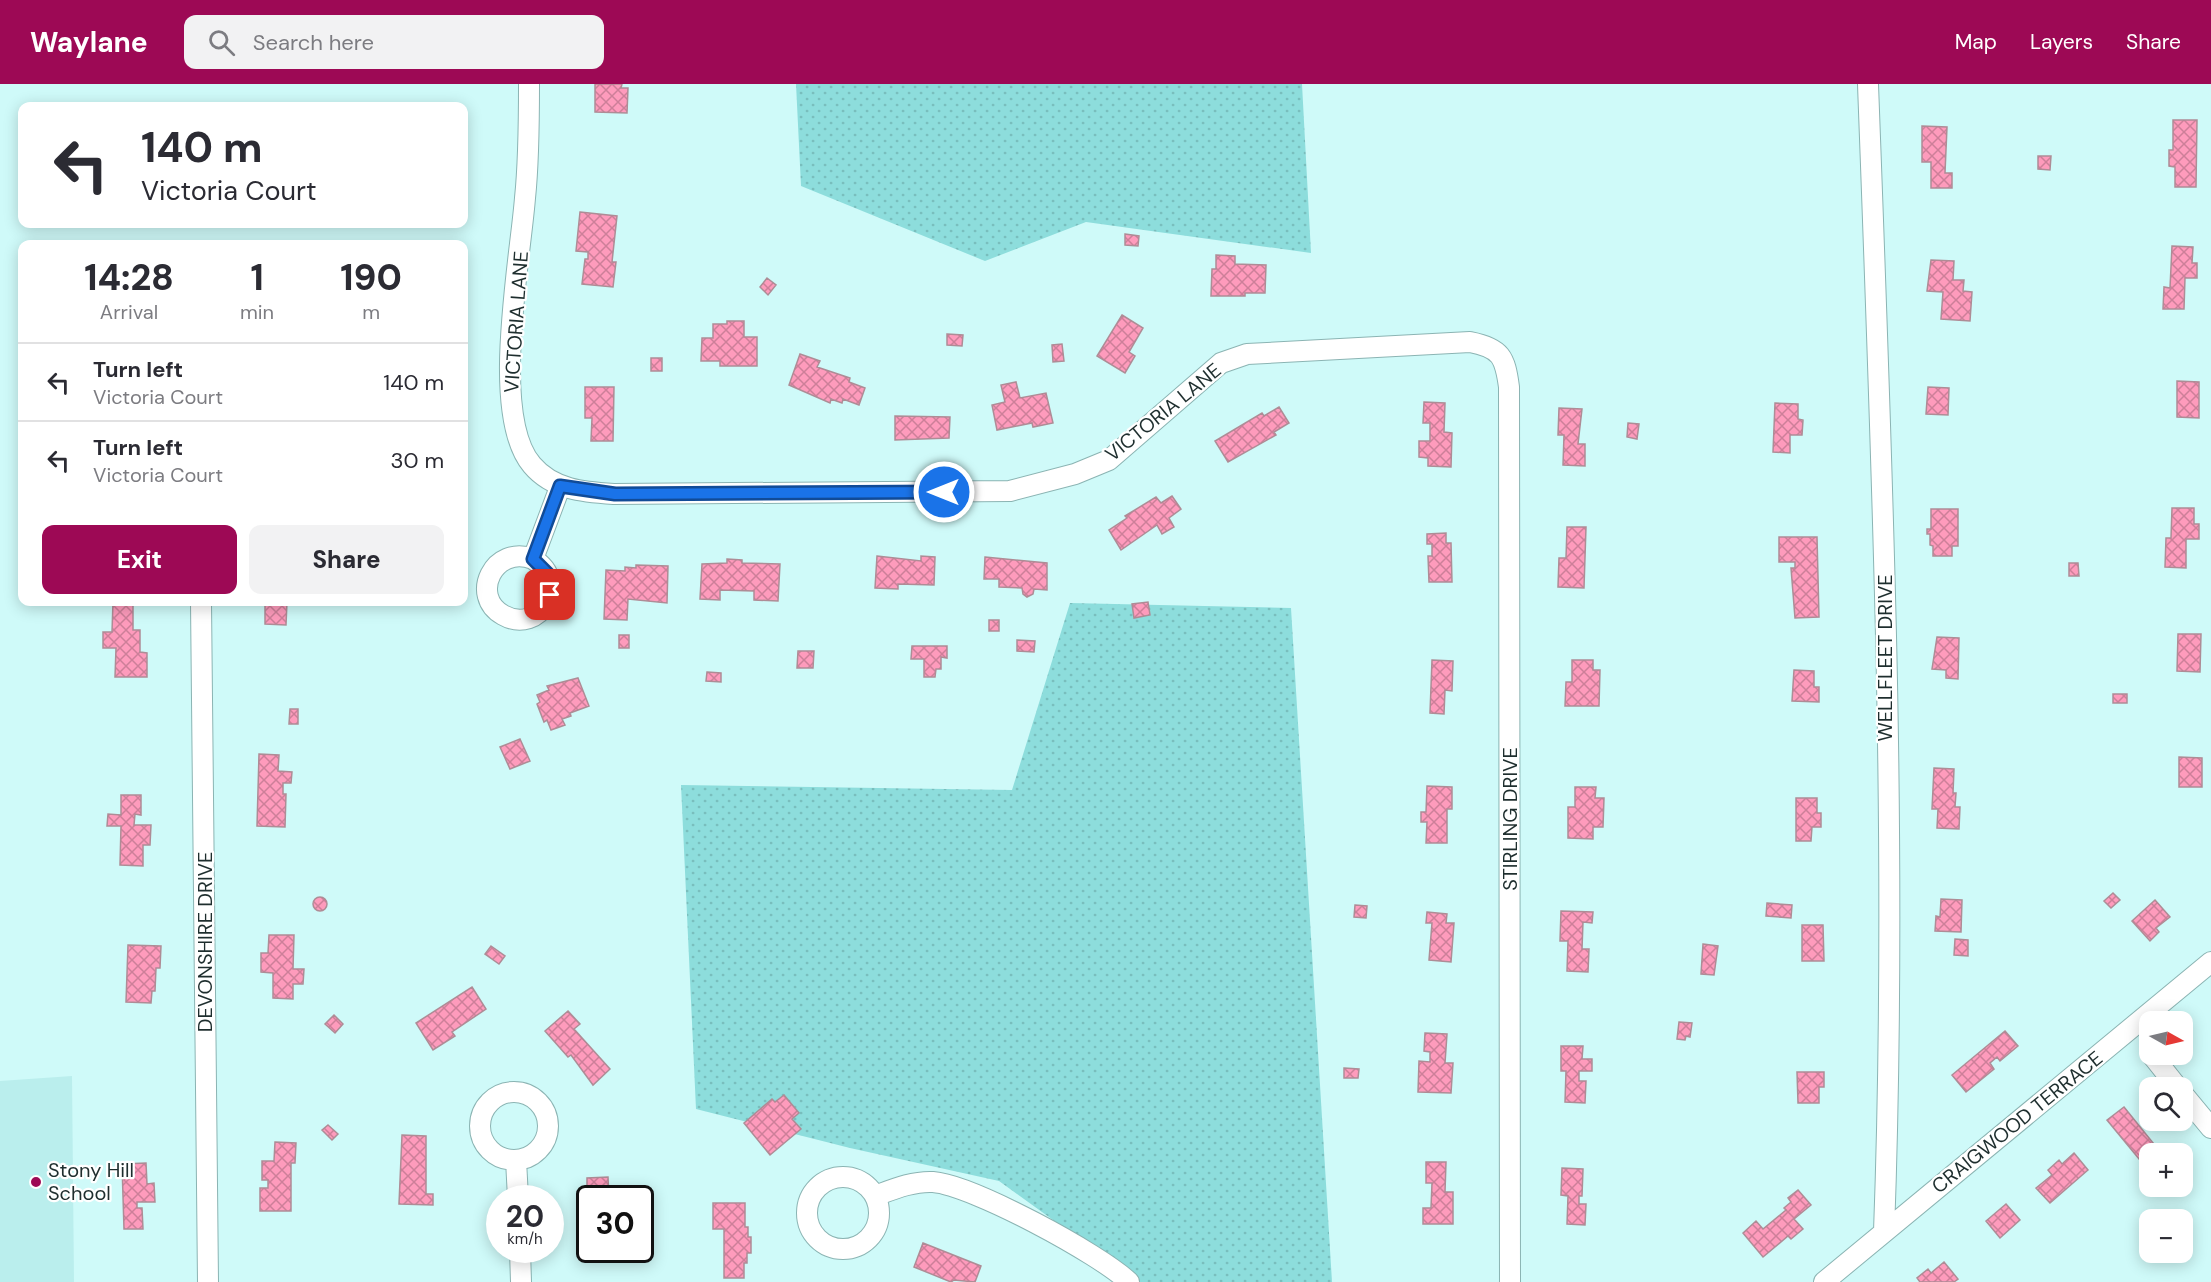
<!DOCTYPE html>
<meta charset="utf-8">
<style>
:root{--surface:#fff;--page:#f2f2f3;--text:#2b2b33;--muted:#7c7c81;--line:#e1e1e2;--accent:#9d0955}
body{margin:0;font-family:"DM Sans",sans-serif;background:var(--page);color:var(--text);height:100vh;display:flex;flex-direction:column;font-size:22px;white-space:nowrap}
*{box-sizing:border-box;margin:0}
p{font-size:20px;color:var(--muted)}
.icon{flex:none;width:33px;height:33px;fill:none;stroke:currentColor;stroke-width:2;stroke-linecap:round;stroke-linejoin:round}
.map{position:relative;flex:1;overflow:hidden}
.details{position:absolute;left:18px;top:156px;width:450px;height:366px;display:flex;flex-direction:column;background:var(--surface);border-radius:12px;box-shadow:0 3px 15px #0003}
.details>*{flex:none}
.guide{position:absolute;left:18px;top:18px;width:450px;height:126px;border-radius:12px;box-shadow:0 3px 15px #0003;background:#fff;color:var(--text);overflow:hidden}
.needle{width:39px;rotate:98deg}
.buttons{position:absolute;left:2139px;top:927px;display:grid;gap:12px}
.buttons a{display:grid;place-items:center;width:54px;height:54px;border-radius:12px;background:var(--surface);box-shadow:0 3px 15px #0003;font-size:30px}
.speed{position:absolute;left:486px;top:1101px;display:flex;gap:12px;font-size:30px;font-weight:700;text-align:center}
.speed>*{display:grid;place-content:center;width:78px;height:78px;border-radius:50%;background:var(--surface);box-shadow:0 3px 15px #0003;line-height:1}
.speed small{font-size:15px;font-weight:400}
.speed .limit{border:3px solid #111;border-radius:9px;background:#fff;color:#111}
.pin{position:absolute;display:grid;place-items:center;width:51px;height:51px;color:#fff;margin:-26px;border-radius:12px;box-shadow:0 3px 9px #0006}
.me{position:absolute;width:66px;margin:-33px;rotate:270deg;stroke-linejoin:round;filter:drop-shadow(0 0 4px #0008)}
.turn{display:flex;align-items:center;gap:21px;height:126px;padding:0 24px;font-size:27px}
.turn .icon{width:78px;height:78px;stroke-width:2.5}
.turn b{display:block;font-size:42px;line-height:51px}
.eta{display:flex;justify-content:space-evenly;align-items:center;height:102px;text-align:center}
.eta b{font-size:36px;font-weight:800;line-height:42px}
.primary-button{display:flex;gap:12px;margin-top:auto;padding:12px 24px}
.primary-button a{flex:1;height:69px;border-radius:12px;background:var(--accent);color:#fff;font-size:24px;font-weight:800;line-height:69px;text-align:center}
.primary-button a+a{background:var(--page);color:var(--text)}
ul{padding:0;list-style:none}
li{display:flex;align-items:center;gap:18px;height:78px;padding:0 24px;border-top:2px solid var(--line)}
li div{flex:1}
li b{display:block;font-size:22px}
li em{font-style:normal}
header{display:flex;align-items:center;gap:36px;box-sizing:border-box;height:84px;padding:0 30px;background:var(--accent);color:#fff}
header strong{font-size:28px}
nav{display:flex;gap:33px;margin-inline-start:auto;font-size:21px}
.search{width:420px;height:54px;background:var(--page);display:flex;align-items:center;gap:15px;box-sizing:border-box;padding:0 21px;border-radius:12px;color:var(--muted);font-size:22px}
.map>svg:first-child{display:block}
.built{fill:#baeeed}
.grass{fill:url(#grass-dots)}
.building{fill:url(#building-cross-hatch);stroke:#ae8c96;stroke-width:1.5}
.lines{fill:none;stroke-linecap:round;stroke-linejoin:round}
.minor-casing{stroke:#8bb4b3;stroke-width:22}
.minor{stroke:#fff;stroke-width:20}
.route-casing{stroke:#114b97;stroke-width:15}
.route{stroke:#1a73e8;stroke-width:10}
.poi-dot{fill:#9d0955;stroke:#fff;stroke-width:2}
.labels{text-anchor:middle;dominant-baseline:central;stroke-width:4.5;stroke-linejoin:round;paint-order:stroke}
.street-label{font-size:20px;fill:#1e2e2e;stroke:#fff}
.poi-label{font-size:20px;fill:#1e2e2e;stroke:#fff;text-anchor:start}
</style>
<header>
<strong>Waylane</strong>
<div class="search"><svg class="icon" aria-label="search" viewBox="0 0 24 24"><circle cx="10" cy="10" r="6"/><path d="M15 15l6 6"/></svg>Search here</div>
<nav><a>Map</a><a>Layers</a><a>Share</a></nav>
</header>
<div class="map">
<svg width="2211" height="1198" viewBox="0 0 2211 1198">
<defs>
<pattern id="grass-dots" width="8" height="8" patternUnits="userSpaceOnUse" patternTransform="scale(1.5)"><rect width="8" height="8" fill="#8ddddc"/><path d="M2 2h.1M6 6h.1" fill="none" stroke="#79bebd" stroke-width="1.8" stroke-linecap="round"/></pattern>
<pattern id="building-cross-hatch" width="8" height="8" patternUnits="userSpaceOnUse" patternTransform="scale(1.5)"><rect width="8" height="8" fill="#fe9bbc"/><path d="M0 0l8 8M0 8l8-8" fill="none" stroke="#cd7f99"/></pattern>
</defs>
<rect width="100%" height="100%" fill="#cffaf9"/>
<!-- built -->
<path class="built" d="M 72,992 L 74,1198 L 0,1198 L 0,997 Z"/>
<!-- grass -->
<path class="grass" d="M 796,0 L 1302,0 L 1311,169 L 1086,138 L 985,177 L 801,102 Z
M 1070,519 L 1291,524 L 1332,1198 L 1139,1198 L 999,1097 L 850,1064 L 696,1025 L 681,701 L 1012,706 Z"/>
<!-- building -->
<path class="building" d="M 595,0 L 622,0 L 621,4 L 628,4 L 627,29 L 595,28 Z
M 2173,36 L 2197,36 L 2196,103 L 2175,103 L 2175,83 L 2169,82 L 2169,66 L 2173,66 Z
M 1922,42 L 1947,43 L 1945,89 L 1952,89 L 1952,104 L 1931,104 L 1931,78 L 1922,78 Z
M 2038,72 L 2051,72 L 2050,86 L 2038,85 Z
M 580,128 L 617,132 L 612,178 L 616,178 L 613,203 L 582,200 L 585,175 L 588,175 L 588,168 L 576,167 Z
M 1125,150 L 1139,152 L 1138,162 L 1125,161 Z
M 2172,162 L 2193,163 L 2192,179 L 2197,179 L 2197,194 L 2185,194 L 2184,225 L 2163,225 L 2164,203 L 2170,204 Z
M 1216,171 L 1235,172 L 1235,180 L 1266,181 L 1265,209 L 1245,209 L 1245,212 L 1211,212 L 1212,185 L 1216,185 Z
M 1931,176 L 1954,177 L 1953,196 L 1964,196 L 1963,207 L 1972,208 L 1970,237 L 1941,235 L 1943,208 L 1927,207 Z
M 767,194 L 776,201 L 768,211 L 760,203 Z
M 1122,231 L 1143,244 L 1129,268 L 1135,272 L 1125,289 L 1097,272 Z
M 727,237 L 744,237 L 744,253 L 757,253 L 757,282 L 720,282 L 720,277 L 701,277 L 702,254 L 713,254 L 713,240 L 727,240 Z
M 947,250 L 963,251 L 962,262 L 947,261 Z
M 1062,260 L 1064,277 L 1053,278 L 1052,261 Z
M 800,270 L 820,277 L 817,283 L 850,294 L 849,298 L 865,304 L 859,321 L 843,315 L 842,319 L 831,315 L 830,319 L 789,301 Z
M 651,274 L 662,274 L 662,287 L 651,287 Z
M 2177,297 L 2199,298 L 2199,334 L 2177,333 Z
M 1016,298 L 1020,314 L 1046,309 L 1053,339 L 1033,343 L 1032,339 L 997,346 L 992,321 L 1005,318 L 1001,301 Z
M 585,303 L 614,303 L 613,357 L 591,357 L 592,334 L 585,334 Z
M 1928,303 L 1949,304 L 1948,331 L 1926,330 Z
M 1424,318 L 1445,319 L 1444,348 L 1452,349 L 1451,383 L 1428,382 L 1428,374 L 1419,373 L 1419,357 L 1430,357 L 1430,339 L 1423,339 Z
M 1775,319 L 1798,320 L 1798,335 L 1803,336 L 1802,351 L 1790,351 L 1790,369 L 1773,368 Z
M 1279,323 L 1289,339 L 1274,348 L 1276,351 L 1228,378 L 1215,357 L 1262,329 L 1264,332 Z
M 1559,324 L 1582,325 L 1578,360 L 1585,360 L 1585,382 L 1563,381 L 1564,351 L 1558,351 Z
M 895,332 L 950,333 L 949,354 L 895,356 Z
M 1628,339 L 1639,340 L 1637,355 L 1627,353 Z
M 1172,412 L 1181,425 L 1169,434 L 1174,443 L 1162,450 L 1157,441 L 1121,466 L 1109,446 L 1127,434 L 1125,432 L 1156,413 L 1161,419 Z
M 2172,424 L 2194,424 L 2194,440 L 2199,440 L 2199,455 L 2186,455 L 2186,484 L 2165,483 L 2166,454 L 2171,454 Z
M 1931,425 L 1958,425 L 1958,462 L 1952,462 L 1952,472 L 1933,472 L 1933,462 L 1930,461 L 1930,450 L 1927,450 L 1927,445 L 1931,445 Z
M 1567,443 L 1586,443 L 1584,504 L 1558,503 L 1559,474 L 1566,474 Z
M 1446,449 L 1446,459 L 1451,459 L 1452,498 L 1429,498 L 1428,472 L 1432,472 L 1432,460 L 1427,460 L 1427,450 Z
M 1779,453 L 1817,453 L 1819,533 L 1795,534 L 1791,484 L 1795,484 L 1795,478 L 1779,478 Z
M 877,472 L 921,477 L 921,472 L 935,473 L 934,501 L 898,500 L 898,505 L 875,504 Z
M 985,473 L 1047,479 L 1047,506 L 1034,505 L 1033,510 L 1027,513 L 1023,510 L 1022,504 L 999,503 L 999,495 L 984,495 Z
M 727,475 L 742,476 L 742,479 L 780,480 L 778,517 L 754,516 L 754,507 L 720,506 L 720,516 L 700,515 L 702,480 L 727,479 Z
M 2069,479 L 2078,479 L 2079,492 L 2069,492 Z
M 636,481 L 668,482 L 667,519 L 628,515 L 627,536 L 604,535 L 606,486 L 625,487 L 625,483 L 636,484 Z
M 113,518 L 133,518 L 133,546 L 140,546 L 140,568 L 147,569 L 147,593 L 115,593 L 116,564 L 103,564 L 103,548 L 112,548 Z
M 259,518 L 287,518 L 286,541 L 265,540 L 265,521 L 259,521 Z
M 1148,518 L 1150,531 L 1134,534 L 1132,520 Z
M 989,536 L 999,536 L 999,547 L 989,547 Z
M 2178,550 L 2201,550 L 2200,588 L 2177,587 Z
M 619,551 L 629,551 L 629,564 L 619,564 Z
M 1937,553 L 1959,554 L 1958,595 L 1946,594 L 1946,586 L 1932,585 Z
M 1017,556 L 1035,557 L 1034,568 L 1017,567 Z
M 912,562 L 947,562 L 947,574 L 941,573 L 941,585 L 936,585 L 935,593 L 924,593 L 924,575 L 911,575 Z
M 798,567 L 814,567 L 813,584 L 797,584 Z
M 1432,576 L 1453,577 L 1452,607 L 1445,606 L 1444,630 L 1430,629 Z
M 1572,576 L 1593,576 L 1593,586 L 1600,586 L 1599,622 L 1565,622 L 1566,598 L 1572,598 Z
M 1794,586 L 1814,587 L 1814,603 L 1819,603 L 1819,618 L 1792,617 Z
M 707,588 L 721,589 L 721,598 L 706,597 Z
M 578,594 L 589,622 L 570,629 L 571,632 L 562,635 L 565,641 L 551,646 L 547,636 L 544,638 L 537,620 L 540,618 L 537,611 L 549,606 L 547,602 Z
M 2113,610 L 2127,610 L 2127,619 L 2113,619 Z
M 290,625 L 298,625 L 298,640 L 289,640 Z
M 520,655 L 530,677 L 510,685 L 500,663 Z
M 259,670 L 279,671 L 278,687 L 292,688 L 291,699 L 283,699 L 283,710 L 286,710 L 285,743 L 257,742 Z
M 2179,673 L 2202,674 L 2202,703 L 2179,703 Z
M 1934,684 L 1954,685 L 1953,709 L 1956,709 L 1955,723 L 1960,723 L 1959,745 L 1937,744 L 1938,725 L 1932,725 Z
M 1427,702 L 1452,703 L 1452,725 L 1447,725 L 1447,759 L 1426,759 L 1427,738 L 1421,738 L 1421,728 L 1426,728 Z
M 1575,703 L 1596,703 L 1595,714 L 1604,714 L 1603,743 L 1593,743 L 1593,755 L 1568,754 L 1568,723 L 1575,723 Z
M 121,711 L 141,711 L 141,731 L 135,730 L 134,741 L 151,741 L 150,761 L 143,761 L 143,782 L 120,781 L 121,742 L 107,742 L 108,730 L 121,731 Z
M 1796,714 L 1817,714 L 1817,729 L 1821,729 L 1821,743 L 1812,743 L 1811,757 L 1796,757 Z
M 2113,809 L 2120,816 L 2111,824 L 2104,817 Z
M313 820a7 7 0 1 1 14 0a7 7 0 1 1-14 0Z
M 1941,815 L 1962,816 L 1961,848 L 1935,847 L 1936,832 L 1940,833 Z
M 2155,816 L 2170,833 L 2156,844 L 2159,848 L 2150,857 L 2132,837 Z
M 1767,819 L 1792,821 L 1791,834 L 1766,832 Z
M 1355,821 L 1367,822 L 1366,834 L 1354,833 Z
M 1561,827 L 1593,828 L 1592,839 L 1583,838 L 1582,865 L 1589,865 L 1588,888 L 1567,887 L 1568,857 L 1560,857 Z
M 1427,828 L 1447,830 L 1446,839 L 1454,839 L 1451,878 L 1429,876 L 1432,839 L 1426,839 Z
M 1802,841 L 1823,841 L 1824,877 L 1802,877 Z
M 269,851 L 294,851 L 293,885 L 304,885 L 303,900 L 293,900 L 293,915 L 273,914 L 273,889 L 261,888 L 261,869 L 268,869 Z
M 1955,855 L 1968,856 L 1968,872 L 1954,871 Z
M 1703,860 L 1718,862 L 1714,891 L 1701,890 Z
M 128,861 L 161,862 L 160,884 L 156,884 L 155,907 L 152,907 L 151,919 L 126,918 Z
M 491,862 L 505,872 L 499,880 L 485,870 Z
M 472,903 L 486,925 L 452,948 L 455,952 L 433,966 L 416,939 Z
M 568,927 L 580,940 L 574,945 L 610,985 L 593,1001 L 571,971 L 568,973 L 545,947 Z
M 334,931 L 343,940 L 335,949 L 325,940 Z
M 1679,938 L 1692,939 L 1690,953 L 1686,952 L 1685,956 L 1677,955 Z
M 2005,947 L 2018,962 L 2000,977 L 1997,973 L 1990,979 L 1994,985 L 1966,1008 L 1952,991 Z
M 1425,949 L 1447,950 L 1445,979 L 1453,979 L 1451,1009 L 1418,1008 L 1419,977 L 1430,978 L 1430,968 L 1424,967 Z
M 1561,962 L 1583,962 L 1582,975 L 1592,975 L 1592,987 L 1579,987 L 1579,997 L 1586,997 L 1585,1019 L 1565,1018 L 1566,987 L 1561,987 Z
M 1344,984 L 1359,985 L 1358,994 L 1344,994 Z
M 1797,988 L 1824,988 L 1824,1003 L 1819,1003 L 1819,1019 L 1798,1019 Z
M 784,1011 L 799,1029 L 792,1035 L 801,1045 L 770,1071 L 744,1039 L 772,1015 L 775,1018 Z
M 2124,1023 L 2162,1070 L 2150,1070 L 2149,1087 L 2107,1036 Z
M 328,1041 L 338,1050 L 332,1056 L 322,1046 Z
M 402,1051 L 426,1052 L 426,1110 L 433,1110 L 433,1121 L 399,1120 Z
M 275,1058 L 296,1059 L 295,1079 L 291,1079 L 291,1127 L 260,1127 L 260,1104 L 268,1104 L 268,1096 L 262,1096 L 262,1077 L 274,1077 Z
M 2074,1069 L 2088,1086 L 2050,1119 L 2036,1104 L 2052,1091 L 2048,1086 L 2059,1076 L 2062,1080 Z
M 1426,1078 L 1446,1078 L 1445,1108 L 1453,1108 L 1453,1140 L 1423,1140 L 1423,1124 L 1431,1124 L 1432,1099 L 1426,1099 Z
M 146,1079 L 147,1100 L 154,1099 L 155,1118 L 137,1118 L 137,1124 L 142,1124 L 143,1145 L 124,1145 L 122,1080 Z
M 1562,1084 L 1583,1085 L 1582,1112 L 1579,1112 L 1579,1120 L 1586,1120 L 1585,1141 L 1567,1140 L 1568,1112 L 1561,1111 Z
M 608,1093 L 609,1114 L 590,1114 L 590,1166 L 619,1166 L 619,1169 L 587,1169 L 587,1149 L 582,1149 L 582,1137 L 578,1137 L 582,1108 L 587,1108 L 587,1094 Z
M 1798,1106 L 1811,1121 L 1794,1135 L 1803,1145 L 1791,1155 L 1788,1152 L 1763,1173 L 1743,1149 L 1756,1137 L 1763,1145 L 1786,1126 L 1784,1124 L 1791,1118 L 1788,1114 Z
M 713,1119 L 745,1119 L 745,1143 L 748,1143 L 748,1153 L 751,1153 L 751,1169 L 747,1169 L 747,1179 L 744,1179 L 744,1194 L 724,1194 L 724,1145 L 713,1145 Z
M 2006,1120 L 2020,1136 L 2000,1154 L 1986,1137 Z
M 923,1159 L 981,1182 L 975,1198 L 954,1196 L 951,1198 L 914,1183 Z
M 1944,1178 L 1958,1195 L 1954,1198 L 1920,1198 L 1917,1194 L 1928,1185 L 1931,1189 Z"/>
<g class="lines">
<defs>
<path id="minor" d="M 529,0 C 529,38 529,76 525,114 C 520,178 490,332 532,381 C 553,406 584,408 614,410 L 1010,407 L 1075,390 L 1109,376 L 1221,279 L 1247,270 L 1470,258 C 1501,264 1505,273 1509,303 L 1510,1198
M 1868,0 C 1882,382 1898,765 1884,1148
M 533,475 C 494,460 469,512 503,531 C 540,552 571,498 533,475 L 560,403
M 201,518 L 208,1198
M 2151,970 L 2178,1004
M480 1042a34 34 0 1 1 68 0a34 34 0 1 1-68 0Z
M 2182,1009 L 2211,1044
M 516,1076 L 518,1114
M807 1129a36 36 0 1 1 72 0a36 36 0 1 1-72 0Z
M 875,1112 C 894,1105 913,1097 933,1098 C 972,1101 1100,1170 1129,1198
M 520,1166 L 521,1198
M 1824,1198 L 2211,878"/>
</defs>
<!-- minor casing -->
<use href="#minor" class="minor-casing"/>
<!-- minor -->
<use href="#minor" class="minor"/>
</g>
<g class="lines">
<defs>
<path id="route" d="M 550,511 L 548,490 L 533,475 L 560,402 L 615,410 L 944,408"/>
</defs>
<!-- route casing -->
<use href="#route" class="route-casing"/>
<!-- route -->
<use href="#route" class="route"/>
</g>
<!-- markers -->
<circle class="poi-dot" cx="36" cy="1098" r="6"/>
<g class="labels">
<!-- street labels -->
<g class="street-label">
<text transform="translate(516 238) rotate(-86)">VICTORIA LANE</text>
<text transform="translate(1163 328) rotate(-39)">VICTORIA LANE</text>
<text transform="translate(1885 574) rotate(-90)">WELLFLEET DRIVE</text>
<text transform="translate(1510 735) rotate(-90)">STIRLING DRIVE</text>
<text transform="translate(205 858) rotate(-90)">DEVONSHIRE DRIVE</text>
<text transform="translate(2017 1038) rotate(-39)">CRAIGWOOD TERRACE</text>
</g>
<!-- poi labels -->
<g class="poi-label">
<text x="48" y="1086">Stony Hill<tspan x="48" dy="23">School</tspan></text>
</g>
</g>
</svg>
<div class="buttons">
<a><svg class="needle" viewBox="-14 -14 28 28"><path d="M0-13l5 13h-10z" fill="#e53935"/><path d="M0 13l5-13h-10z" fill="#7c7c81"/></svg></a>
<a><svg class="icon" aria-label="search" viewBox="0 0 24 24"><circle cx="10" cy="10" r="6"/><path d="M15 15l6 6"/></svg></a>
<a>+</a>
<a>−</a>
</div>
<div class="speed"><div>20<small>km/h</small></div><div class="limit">30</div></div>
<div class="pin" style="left:550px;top:511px;background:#d93025"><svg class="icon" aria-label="arrive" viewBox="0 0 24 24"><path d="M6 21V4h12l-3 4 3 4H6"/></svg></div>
<svg class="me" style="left:944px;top:408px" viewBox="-20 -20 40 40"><circle r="17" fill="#1a73e8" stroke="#fff" stroke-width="3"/><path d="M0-11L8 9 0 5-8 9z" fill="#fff"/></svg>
<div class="guide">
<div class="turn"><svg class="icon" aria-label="left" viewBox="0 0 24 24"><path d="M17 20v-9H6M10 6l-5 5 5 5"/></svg><div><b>140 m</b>Victoria Court</div></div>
</div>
<section class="details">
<div class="eta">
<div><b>14:28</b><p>Arrival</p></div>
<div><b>1</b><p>min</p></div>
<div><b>190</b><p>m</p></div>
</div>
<ul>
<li><svg class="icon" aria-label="left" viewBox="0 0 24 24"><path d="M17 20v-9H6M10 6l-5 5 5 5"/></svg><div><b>Turn left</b><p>Victoria Court</p></div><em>140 m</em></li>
<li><svg class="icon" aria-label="left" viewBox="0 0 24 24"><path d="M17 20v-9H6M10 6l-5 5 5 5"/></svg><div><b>Turn left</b><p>Victoria Court</p></div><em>30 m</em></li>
</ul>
<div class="primary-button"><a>Exit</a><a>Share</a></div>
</section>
</div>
